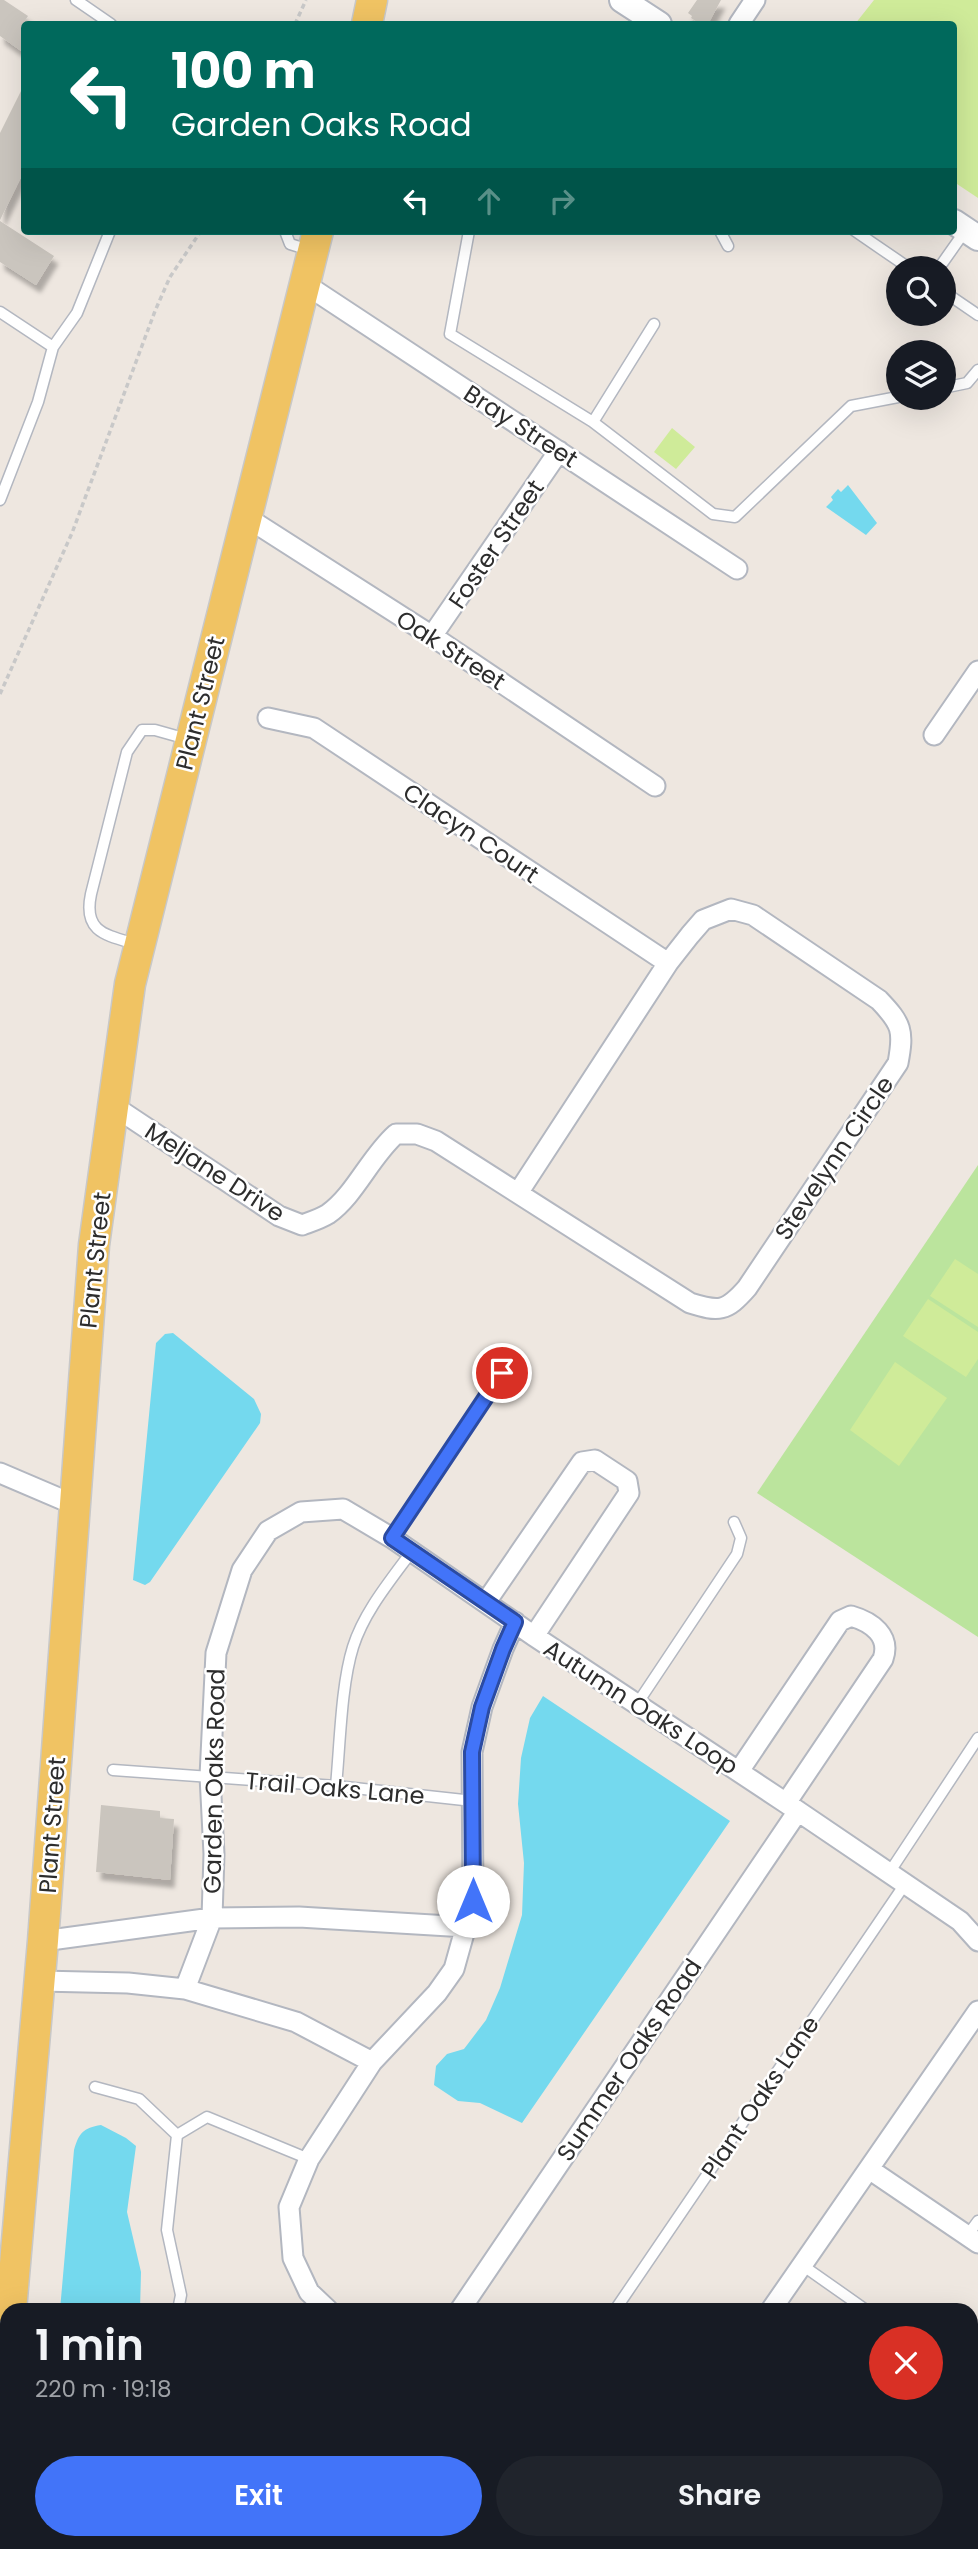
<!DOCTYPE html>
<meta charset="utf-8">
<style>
:root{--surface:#171b24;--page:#20242c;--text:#f1f3f6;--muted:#9ea1a6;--accent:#4274f9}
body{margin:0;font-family:Poppins,sans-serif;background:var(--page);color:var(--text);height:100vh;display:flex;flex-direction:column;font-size:26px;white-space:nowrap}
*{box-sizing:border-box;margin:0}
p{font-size:23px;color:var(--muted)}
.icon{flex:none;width:38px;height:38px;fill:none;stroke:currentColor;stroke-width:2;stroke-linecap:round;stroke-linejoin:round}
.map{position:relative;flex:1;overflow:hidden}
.panel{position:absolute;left:0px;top:2303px;width:978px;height:247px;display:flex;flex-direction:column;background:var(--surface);border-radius:21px 21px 0 0;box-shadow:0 7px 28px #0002}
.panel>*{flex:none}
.hud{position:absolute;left:21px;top:21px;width:936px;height:214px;border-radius:7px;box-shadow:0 7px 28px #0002;background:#00695c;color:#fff;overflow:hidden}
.controls{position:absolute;left:886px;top:256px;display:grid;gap:14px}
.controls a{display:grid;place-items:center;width:70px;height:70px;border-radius:50%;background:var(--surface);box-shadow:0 7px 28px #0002;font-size:35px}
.pin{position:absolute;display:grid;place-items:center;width:60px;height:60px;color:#fff;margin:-30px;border:4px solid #fff;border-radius:50%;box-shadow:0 2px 7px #0007}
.me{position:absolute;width:77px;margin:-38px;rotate:0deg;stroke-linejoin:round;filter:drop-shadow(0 0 5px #0008)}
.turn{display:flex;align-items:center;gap:24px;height:147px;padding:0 35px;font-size:32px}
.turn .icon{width:91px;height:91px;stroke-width:2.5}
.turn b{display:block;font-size:49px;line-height:60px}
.lanes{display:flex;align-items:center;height:66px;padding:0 35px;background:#0003;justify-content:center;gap:35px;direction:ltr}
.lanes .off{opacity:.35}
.round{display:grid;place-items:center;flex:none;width:74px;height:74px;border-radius:37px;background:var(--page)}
.headline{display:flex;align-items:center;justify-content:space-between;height:119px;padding:0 35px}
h1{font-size:42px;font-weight:600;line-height:52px}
.primary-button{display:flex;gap:14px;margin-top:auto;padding:14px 35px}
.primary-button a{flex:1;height:80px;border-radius:42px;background:var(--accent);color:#fff;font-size:28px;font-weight:600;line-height:80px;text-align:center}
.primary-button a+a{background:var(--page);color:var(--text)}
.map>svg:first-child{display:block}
.green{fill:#bbe49d}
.pitch{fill:#cfeb99}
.water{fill:#74d9ee}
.building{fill:#cac5be;filter:url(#shadow)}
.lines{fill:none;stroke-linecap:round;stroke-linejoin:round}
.service-casing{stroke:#b3b7c0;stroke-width:13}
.minor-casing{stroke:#b3b7c0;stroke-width:23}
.tertiary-casing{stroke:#b3b7c0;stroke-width:28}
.primary-casing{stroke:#c8c8c8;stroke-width:33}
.path{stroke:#c8c8c8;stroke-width:3.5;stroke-dasharray:5 3.5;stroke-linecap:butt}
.service{stroke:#fff;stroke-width:10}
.minor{stroke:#fff;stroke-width:19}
.tertiary{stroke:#fff;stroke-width:24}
.primary{stroke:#f0c363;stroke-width:30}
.route-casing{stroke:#2b4ba2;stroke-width:18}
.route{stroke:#4274f9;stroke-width:12}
.labels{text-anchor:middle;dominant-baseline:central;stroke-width:5;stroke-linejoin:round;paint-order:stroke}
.street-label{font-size:24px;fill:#2d2d2d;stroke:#fff}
</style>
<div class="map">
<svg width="978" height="2549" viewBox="0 0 978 2549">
<defs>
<filter id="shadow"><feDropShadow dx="4.5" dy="8" stdDeviation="2" flood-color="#0004"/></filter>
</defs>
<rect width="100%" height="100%" fill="#eee7e0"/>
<!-- green -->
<path class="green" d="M 978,1165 L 978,1637 L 757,1493 Z"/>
<!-- pitch -->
<path class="pitch" d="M 874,0 L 978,0 L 978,198 L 954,182 L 954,24 L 855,24 Z
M 672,428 L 695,447 L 676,469 L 654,452 Z
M 955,1259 L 978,1274 L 978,1327 L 930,1296 Z
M 928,1299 L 978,1332 L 978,1359 L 966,1377 L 903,1336 Z
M 895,1362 L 947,1398 L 899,1466 L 850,1430 Z"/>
<!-- water -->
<path class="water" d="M 848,485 L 877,523 L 866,535 L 826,507 L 833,500 L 831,497 L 838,489 L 841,492 Z
M 173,1333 L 254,1399 L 261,1414 L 260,1423 L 150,1582 L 145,1585 L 133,1580 L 156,1343 L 165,1334 Z
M 543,1696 L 730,1821 L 522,2123 L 480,2103 L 458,2101 L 434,2085 L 436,2066 L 447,2054 L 464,2049 L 486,2020 L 500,1988 L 522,1915 L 524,1863 L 518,1804 L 521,1758 L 530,1718 Z
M 101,2125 L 126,2138 L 136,2146 L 127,2212 L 141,2272 L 140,2310 L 60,2310 L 74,2150 C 79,2133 83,2128 101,2125 Z"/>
<!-- building -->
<path class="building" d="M 0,0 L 4,0 L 28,16 L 24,22 L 24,53 L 0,36 Z
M 697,0 L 721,0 L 708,24 L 701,24 L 691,18 L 692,16 L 688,13 Z
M 24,85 L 24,171 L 0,220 L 0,133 Z
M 0,221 L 54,256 L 36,285 L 0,262 Z
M 101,1805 L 160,1811 L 160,1818 L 174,1819 L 170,1880 L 96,1872 Z"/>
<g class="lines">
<defs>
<path id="service" d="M 76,0 L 111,24
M 285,231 L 290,244 L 309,250
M 469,231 L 450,334 L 593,422 L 713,514 L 735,517 L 851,406 L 898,397
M 720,231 L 728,246
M 855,231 L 909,268
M 939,268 L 965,231
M 943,291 L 978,315
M 0,312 L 53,347
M 943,388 L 967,383 L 978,370
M 593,422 L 654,324
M 0,500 L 38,402 L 53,347 L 77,313 L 110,231
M 136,944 C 105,935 83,932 91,894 L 127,752 L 142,730 L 155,730 L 187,739
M 392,1538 L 502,1373
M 637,1704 L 737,1554 L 741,1538 L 734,1522
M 113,1770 L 336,1786 L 473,1801
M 336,1786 C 340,1745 341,1685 353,1647 C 364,1612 390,1581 412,1551
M 889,1873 L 978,1738
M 95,2087 L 139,2099 L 177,2135
M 967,2236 L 978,2221
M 802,2265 L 866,2310
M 178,2310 L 181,2295 L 167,2230 L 177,2135 L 207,2117 L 309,2159
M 615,2310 L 905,1884
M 971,2382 L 978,2387
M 276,2543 L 286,2549
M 401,2549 L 405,2543
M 766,2549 L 770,2543"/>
<path id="minor" d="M 739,24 L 755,0
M 305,284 L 737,569
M 246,517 L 432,636 L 655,786
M 432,636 L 559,451
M 268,718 L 314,728 L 668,963
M 934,735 L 978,671
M 112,1105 L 279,1216 L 302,1225 C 310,1222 320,1219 328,1214 C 355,1195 370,1157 396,1134 L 417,1134 L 436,1141 L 690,1303 C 719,1312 726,1312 747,1288 L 898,1063 C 904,1031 902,1024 879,1000 L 753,915 L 731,909 L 703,920 L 690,935 L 668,963 L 518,1193
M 0,1473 L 75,1505
M 486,1602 L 582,1462 L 595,1460 L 627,1481 L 629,1493 L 534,1636
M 739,1771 L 840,1621 L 851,1616 C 872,1622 891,1636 883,1659 L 786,1803
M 43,1941 L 212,1918 L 299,1917 L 466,1927
M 40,1981 L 128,1983 L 185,1989 L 296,2022 L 372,2062
M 185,1989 L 212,1918 L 214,1854 L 210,1776 L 216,1653 L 242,1570 L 268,1531 L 301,1512 L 343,1509 L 392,1538 L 534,1636 L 786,1803 L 960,1921 L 978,1941
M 869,2169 L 978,2243
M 328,2310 L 309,2292 L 293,2258 L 289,2207 L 309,2159 L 372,2062 L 437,1993 L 454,1969 L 473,1901 L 472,1752 L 482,1707 L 503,1649 L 515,1622
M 460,2310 L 798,1811
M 771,2310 L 978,2011
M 546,2549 L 551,2543
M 605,2549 L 606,2543"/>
<path id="tertiary" d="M 622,0 L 659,24
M 954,222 L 978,238
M 975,2549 L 978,2544"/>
<path id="primary" d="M 367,24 L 372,0
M 11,2310 L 43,1941 L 94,1245 L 130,984 L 318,231
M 0,2430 L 7,2351"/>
</defs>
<!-- service casing -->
<use href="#service" class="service-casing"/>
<!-- minor casing -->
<use href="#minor" class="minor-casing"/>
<!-- tertiary casing -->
<use href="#tertiary" class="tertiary-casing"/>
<!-- primary casing -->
<use href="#primary" class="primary-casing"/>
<!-- path -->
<path class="path" d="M 295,24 L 306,0
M 0,694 L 72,533 L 155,311 L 170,277 L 201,231"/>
<!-- service -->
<use href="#service" class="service"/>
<!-- minor -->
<use href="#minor" class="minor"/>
<!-- tertiary -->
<use href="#tertiary" class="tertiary"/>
<!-- primary -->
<use href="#primary" class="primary"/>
</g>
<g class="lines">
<defs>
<path id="route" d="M 473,1901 L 472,1752 L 482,1707 L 503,1649 L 515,1622 L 392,1538 L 502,1373"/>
</defs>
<!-- route casing -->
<use href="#route" class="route-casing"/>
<!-- route -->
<use href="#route" class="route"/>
</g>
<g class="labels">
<!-- street labels -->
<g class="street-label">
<text transform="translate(521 426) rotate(33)">Bray Street</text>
<text transform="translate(496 544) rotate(-56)">Foster Street</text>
<text transform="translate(451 650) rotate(33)">Oak Street</text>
<text transform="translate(200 703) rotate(-76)">Plant Street</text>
<text transform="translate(471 833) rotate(34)">Clacyn Court</text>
<text transform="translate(834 1158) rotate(-56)">Stevelynn Circle</text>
<text transform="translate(215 1172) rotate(33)">Meljane Drive</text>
<text transform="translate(95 1260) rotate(-84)">Plant Street</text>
<text transform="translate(641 1707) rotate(33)">Autumn Oaks Loop</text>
<text transform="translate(214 1781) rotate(-89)">Garden Oaks Road</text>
<text transform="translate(335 1788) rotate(5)">Trail Oaks Lane</text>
<text transform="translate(52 1825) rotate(-86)">Plant Street</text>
<text transform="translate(629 2060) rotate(-56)">Summer Oaks Road</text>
<text transform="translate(760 2097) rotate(-56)">Plant Oaks Lane</text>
</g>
</g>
</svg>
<div class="controls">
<a><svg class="icon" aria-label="search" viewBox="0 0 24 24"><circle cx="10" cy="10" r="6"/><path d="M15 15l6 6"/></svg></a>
<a><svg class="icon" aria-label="layers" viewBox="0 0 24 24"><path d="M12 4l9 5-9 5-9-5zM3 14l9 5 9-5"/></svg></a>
</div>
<div class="pin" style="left:502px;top:1373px;background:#d93025"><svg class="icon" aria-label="arrive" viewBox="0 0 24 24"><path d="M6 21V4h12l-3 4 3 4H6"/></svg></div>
<svg class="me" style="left:473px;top:1901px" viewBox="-20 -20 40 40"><circle r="19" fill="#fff"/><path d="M0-13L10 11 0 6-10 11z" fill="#4274f9"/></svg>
<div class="hud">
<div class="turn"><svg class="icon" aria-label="left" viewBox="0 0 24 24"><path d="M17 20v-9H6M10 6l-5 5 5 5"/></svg><div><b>100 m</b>Garden Oaks Road</div></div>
<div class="lanes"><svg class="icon" aria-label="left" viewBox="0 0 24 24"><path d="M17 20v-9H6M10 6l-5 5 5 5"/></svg><svg class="icon off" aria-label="ahead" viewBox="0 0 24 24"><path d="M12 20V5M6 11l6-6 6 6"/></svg><svg class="icon off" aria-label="right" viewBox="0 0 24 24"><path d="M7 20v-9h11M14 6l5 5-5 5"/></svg></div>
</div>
<section class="panel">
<div class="headline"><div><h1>1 min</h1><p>220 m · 19:18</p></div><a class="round" style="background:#d93025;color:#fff"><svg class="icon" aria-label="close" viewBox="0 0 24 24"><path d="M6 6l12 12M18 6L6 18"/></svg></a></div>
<div class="primary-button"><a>Exit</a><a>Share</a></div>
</section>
</div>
